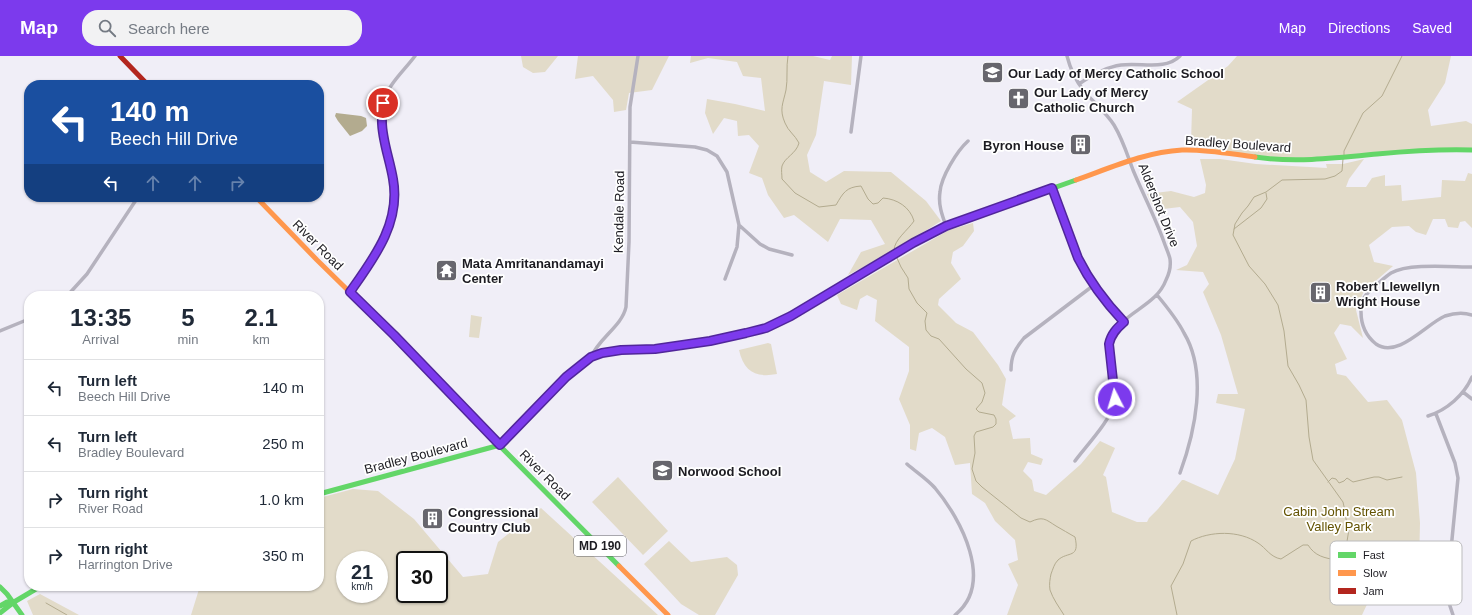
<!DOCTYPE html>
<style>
:root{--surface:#fff;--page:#f2f2f3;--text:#1f2937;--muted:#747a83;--line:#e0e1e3;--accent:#7c3aed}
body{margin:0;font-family:Arial,sans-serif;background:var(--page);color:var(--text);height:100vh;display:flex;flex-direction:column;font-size:15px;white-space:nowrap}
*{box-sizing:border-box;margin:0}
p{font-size:13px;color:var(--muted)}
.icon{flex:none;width:22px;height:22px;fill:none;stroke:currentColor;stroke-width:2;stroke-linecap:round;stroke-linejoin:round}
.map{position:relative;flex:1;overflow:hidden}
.sheet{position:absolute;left:24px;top:235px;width:300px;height:300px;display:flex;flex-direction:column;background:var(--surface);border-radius:16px;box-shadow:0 1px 3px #0004}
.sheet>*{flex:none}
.banner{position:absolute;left:24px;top:24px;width:300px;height:122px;border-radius:16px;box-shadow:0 1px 3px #0004;background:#1a4fa0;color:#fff;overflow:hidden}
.speed{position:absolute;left:336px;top:495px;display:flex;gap:8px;font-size:20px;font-weight:700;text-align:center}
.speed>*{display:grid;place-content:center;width:52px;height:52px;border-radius:50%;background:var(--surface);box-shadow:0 1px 3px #0004;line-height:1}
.speed small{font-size:10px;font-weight:400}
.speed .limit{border:2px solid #111;border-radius:6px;background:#fff;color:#111}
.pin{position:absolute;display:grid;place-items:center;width:34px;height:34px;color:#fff;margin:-17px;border:2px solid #fff;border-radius:50%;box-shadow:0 1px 4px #0007}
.me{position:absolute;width:44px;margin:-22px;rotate:355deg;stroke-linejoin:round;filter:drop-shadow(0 0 3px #0008)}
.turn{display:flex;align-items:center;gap:14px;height:84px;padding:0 20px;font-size:18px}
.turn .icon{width:52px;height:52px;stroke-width:2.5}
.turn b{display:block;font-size:28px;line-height:34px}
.lanes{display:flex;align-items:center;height:38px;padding:0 20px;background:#0003;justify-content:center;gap:20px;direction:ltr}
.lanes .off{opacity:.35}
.eta{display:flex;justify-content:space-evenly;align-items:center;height:68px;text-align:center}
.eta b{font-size:24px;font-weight:700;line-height:28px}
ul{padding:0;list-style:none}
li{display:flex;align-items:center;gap:12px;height:56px;padding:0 20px;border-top:1px solid var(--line)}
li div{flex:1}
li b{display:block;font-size:15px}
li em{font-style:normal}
header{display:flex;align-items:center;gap:24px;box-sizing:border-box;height:56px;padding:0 20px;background:var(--accent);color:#fff}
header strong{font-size:19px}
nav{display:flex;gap:22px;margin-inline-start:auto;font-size:14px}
.search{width:280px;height:36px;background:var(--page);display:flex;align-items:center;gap:10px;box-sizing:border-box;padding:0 14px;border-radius:16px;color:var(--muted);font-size:15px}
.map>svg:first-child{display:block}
.green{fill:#e2dbc9;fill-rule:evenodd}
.water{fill:#b3ab8f}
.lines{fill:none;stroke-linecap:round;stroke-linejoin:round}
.stream{stroke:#b3ab8f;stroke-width:1}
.street{stroke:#b5b2be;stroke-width:3.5}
.fast{stroke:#63d668;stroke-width:5}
.slow{stroke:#ff974d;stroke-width:5}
.jam{stroke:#b3261e;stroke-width:5}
.route-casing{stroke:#51269a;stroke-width:10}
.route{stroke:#7c3aed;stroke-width:7}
.labels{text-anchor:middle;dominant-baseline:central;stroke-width:3.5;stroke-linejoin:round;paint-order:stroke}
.shield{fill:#fff;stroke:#616064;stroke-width:1}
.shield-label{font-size:12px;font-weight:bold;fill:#1d1c22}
.poi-label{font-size:13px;font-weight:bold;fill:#1d1c22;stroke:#fff;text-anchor:start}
.street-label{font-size:13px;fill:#1d1c22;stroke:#fff}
.park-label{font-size:13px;fill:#635201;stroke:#fff}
.key{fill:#fff;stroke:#bbbbbd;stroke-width:1}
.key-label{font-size:11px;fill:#1d1c22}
</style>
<header>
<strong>Map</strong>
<div class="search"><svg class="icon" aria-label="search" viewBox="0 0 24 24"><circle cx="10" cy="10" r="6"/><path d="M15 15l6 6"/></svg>Search here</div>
<nav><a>Map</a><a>Directions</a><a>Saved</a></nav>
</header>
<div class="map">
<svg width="1472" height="559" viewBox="0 0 1472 559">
<rect width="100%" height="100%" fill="#f0eef7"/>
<!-- green -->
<path class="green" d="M 521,0 L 558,0 L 545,16 L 533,17 L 523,11 Z
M 578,0 L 669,0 L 652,34 L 629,37 L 626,54 L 614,56 L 613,44 L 593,20 L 575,23 Z
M 691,0 L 813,0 L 830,4 L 832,0 L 852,0 L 851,29 L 824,25 L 816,79 L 807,99 L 810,116 L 826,126 L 844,115 L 891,116 L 926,145 L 941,165 L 892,196 L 848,219 L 861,196 L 885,188 L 871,164 L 840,163 L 828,186 L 794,159 L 784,162 L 768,139 L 762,122 L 749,117 L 759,90 L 749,79 L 738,80 L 737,65 L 724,62 L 713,78 L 705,57 L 707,43 L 735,48 L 765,55 L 761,22 L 743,20 L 737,6 L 708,2 L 690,7 Z
M 1237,0 L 1451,0 L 1445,27 L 1428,54 L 1431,70 L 1466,65 L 1472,68 L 1472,92 L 1281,104 L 1238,99 L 1191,87 L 1192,53 L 1177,46 L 1228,10 Z
M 1200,103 L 1220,103 L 1256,108 L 1327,112 L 1326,108 L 1343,108 L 1364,103 L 1349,123 L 1346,131 L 1366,131 L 1372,122 L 1385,119 L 1385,130 L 1401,129 L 1402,145 L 1441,141 L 1442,124 L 1465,125 L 1468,117 L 1472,118 L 1472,172 L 1465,165 L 1460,166 L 1458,172 L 1448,171 L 1445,163 L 1433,163 L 1426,179 L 1416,176 L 1409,170 L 1392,171 L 1369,189 L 1374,206 L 1393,210 L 1364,235 L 1356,254 L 1363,282 L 1351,270 L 1340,268 L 1334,277 L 1347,303 L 1335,308 L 1337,318 L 1346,320 L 1368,346 L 1387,344 L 1402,364 L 1416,417 L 1420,467 L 1419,509 L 1418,515 L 1405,545 L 1389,534 L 1370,542 L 1362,559 L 1007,559 L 1018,529 L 1008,508 L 1018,504 L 1015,484 L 995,465 L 985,447 L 972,438 L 970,407 L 955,409 L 945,381 L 932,372 L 919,377 L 916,395 L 910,393 L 910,369 L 899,343 L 909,315 L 909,291 L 875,265 L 877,244 L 867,239 L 860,243 L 857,254 L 841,248 L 837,239 L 949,174 L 973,167 L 974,175 L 963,190 L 953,196 L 951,207 L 961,223 L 939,243 L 938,249 L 956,267 L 973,276 L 998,309 L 1006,323 L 1002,349 L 1016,360 L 1009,365 L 1013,383 L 1030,382 L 1031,398 L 1043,403 L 1041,409 L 1028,406 L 1023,415 L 1032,424 L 1034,435 L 1046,439 L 1081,408 L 1100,385 L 1115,392 L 1103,419 L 1106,421 L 1112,456 L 1137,466 L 1147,466 L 1149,462 L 1158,453 L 1182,424 L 1184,424 L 1218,439 L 1235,403 L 1245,353 L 1216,347 L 1218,338 L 1238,338 L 1221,279 L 1203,236 L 1209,228 L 1203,216 L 1176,214 L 1187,209 L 1197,190 L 1193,166 L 1180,151 L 1155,154 L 1147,138 L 1171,135 L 1194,141 L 1205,137 L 1206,129 Z
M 471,259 L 482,261 L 479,282 L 469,281 Z
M 768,287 L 771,288 L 777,318 C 756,322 744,316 739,294 Z
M 618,421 L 668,475 L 643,499 L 592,446 Z
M 353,433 L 378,435 L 414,463 L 463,521 L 488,518 L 498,486 L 541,452 L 658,559 L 191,559 L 200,530 L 319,530 L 319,442 ZM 345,504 L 379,504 L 379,538 L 345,538 ZM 405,504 L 439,504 L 439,538 L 405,538 Z
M 669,485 L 691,506 L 727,501 L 737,509 L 738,519 L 715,559 L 699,559 L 681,548 L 644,508 Z
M 40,538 L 79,559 L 33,559 L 27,545 Z"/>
<!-- water -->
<path class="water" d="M 336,57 L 361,60 L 366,62 L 367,70 L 362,75 L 350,80 L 338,65 L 335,60 Z"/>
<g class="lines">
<!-- stream -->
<path class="stream" d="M 788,0 C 786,11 788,23 786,34 C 783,48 779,53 785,67 C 788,75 795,79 799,87 C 796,98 785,101 782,110 C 781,114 782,119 782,123 L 795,137 L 819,151 L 836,149 C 843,137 846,131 861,130 L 868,143 L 873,148 L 878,147 L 883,142 C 897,143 910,151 914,165 C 908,174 894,184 894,194
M 1344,99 L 1344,95 L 1363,57 L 1382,40 L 1402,0
M 1234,173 L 1261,152 L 1267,143 L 1266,137
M 897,202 L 901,211 L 908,222 L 909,233 L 917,247 L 927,257 L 925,265 L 926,274 L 931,280 L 939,283 L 966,313 L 982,327 L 985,337 L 982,346 L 976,353 L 979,356 L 994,359 L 996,363 L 996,368 L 993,371 L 976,376 L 974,380 L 975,397 L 972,413 L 976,425 L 982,431 L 1021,462 L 1030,466 C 1043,460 1045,463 1056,470 C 1062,474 1069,477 1075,481 C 1080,503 1068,495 1058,504 C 1054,508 1053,513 1051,518 C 1050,523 1049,528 1050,534 C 1053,543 1059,551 1064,559
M 1328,426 L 1332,422 L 1336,423 L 1339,427 L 1344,425 L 1347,422 L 1353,426 L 1374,421 L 1379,421 L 1387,424 L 1402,421
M 46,547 L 67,559
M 1177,559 L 1171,530 L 1183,508 L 1191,485 C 1210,475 1239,474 1258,487 C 1266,492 1270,501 1281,503 L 1303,489 L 1308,489 C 1315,500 1324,502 1337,504 L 1345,498 L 1349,473 L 1346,463 L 1345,455 L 1343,446 L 1313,404 L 1309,381 L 1306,344 L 1299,329 L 1288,310 L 1284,275 L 1278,249 L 1265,228 L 1249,210 L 1233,179 L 1235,168 L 1242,157 L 1248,150 L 1254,141 L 1266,136 L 1282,124 L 1325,123 L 1335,120 L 1342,115 L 1343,103"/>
<!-- street -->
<path class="street" d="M 1067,0 C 1070,12 1076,25 1084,35 C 1094,47 1106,56 1114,69 C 1123,84 1127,98 1133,114 C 1143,138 1155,161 1164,186 C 1166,192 1169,198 1170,203 C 1171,210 1169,218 1166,224 C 1156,251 1122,256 1111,282 C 1103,299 1117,326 1115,345 C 1112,363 1086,390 1075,405
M 1079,28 C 1092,19 1106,11 1121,9 C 1141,6 1165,15 1180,0
M 851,76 L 861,0
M 630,86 L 695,91 L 707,94 L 717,100 L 727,116 L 739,169 L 760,188 L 769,193 L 792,199
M 1052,132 L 1079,202 C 1090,226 1106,247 1124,265
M 946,170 C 942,159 938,148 940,136 C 941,121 957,95 968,85
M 1472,211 C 1451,211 1409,207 1391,217 C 1385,221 1380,226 1374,231 C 1366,237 1360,246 1361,256 C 1361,269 1366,280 1376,288 C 1398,303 1426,268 1445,260 C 1454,257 1463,256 1472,259
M 725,223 L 737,191 L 739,169
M 350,237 C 360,222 371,208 379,194 C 394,167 396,137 390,108 C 386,89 378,67 383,48 C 387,29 404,15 415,0
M 1157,239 C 1167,251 1177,263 1184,277 C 1208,317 1195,376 1180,417
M 67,240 L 87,218 L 138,141
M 0,275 L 29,263
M 591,301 C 599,282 622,270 626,251 L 629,186 L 630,51 L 638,0
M 1011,314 C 1011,300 1015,293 1024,282 L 1094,229
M 1463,336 L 1472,343
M 1436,358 L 1455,407 L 1458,422 L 1448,524 L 1448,544 L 1453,559
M 1428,360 C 1447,354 1464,339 1472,321
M 907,408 C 916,416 927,423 935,432 C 961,463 995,527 955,559"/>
<!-- fast -->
<path class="fast" d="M 1255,101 C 1295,107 1337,102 1377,98 C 1409,95 1440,93 1472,94
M 840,230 L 913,187 L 946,170 L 1076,124
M 368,254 L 394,279 L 491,381 L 619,510
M 319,438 L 500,389 L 567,321 L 591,301 L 602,297 L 621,294 L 655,293 L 727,281
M 0,531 L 7,538 L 22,559
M 0,550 L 7,546 L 14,546
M 0,557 L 14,546 L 41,530"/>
<!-- slow -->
<path class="slow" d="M 1076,124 C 1110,112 1145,96 1182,94 C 1206,93 1231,98 1255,101
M 256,141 L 317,204 L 368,254
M 727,281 L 766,272 L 791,260 L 840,230
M 619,510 L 668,559"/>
<!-- jam -->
<path class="jam" d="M 120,0 L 148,29"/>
</g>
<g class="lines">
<defs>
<path id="route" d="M 383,47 C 383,52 382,58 382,63 C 381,81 390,104 393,123 C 401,167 374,202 350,236 L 394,279 L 500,389 L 566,321 L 591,301 L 602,297 L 621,294 L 655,293 L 710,285 L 746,277 L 766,272 L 791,260 L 913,187 L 946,170 L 1052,132 L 1078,202 C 1090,226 1106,247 1124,266 C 1117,272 1111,278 1109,288 L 1115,343"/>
</defs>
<!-- route casing -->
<use href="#route" class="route-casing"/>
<!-- route -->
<use href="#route" class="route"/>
</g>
<!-- icons -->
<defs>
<symbol id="school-square" viewBox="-11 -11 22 22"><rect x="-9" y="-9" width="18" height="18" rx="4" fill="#67666d" stroke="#fff"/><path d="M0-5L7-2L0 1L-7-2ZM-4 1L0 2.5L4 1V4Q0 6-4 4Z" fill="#fff"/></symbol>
<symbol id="church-square" viewBox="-11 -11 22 22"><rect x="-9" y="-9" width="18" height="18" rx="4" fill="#67666d" stroke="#fff"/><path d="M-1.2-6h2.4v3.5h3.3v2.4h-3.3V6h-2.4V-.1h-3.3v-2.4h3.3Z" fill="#fff"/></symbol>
<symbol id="building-square" viewBox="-11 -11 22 22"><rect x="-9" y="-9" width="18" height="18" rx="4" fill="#67666d" stroke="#fff"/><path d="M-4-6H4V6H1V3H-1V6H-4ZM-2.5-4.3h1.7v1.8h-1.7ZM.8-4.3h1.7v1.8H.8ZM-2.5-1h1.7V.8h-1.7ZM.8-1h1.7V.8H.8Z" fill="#fff"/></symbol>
<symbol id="temple-square" viewBox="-11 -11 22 22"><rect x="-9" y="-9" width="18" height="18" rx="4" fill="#67666d" stroke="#fff"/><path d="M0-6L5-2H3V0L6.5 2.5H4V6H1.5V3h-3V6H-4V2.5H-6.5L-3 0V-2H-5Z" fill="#fff"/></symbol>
</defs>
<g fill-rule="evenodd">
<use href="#school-square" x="980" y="4" width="25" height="25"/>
<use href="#church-square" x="1006" y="30" width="25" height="25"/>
<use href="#building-square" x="1068" y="76" width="25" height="25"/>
<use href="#temple-square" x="434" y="202" width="25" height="25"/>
<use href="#building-square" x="1308" y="224" width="25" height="25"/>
<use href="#school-square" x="650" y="402" width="25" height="25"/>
<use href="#building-square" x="420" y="450" width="25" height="25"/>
</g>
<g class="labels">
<!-- shield labels -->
<rect class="shield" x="574" y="480" width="52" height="20" rx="3"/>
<g class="shield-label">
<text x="600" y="490">MD 190</text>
</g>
<!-- poi labels -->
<g class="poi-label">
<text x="1008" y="17">Our Lady of Mercy Catholic School</text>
<text x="1034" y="36">Our Lady of Mercy<tspan x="1034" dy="15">Catholic Church</tspan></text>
<text x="1064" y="89" text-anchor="end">Byron House</text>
<text x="462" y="207">Mata Amritanandamayi<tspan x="462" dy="15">Center</tspan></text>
<text x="1336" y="230">Robert Llewellyn<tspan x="1336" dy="15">Wright House</tspan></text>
<text x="678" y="415">Norwood School</text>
<text x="448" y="456">Congressional<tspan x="448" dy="15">Country Club</tspan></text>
</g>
<!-- street labels -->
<g class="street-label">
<text transform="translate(1238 88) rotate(4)">Bradley Boulevard</text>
<text transform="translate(1159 149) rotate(68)">Aldershot Drive</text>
<text transform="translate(619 156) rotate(-89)">Kendale Road</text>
<text transform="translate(318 189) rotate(45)">River Road</text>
<text transform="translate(416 400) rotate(-15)">Bradley Boulevard</text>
<text transform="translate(545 419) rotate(45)">River Road</text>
</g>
<!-- park labels -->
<g class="park-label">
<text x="1339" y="455">Cabin John Stream<tspan x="1339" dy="15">Valley Park</tspan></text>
</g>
</g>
<!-- legend -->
<rect x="1330" y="485" width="132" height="64" rx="6" class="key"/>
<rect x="1338" y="496" width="18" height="6" fill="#63d668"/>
<rect x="1338" y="514" width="18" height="6" fill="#ff974d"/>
<rect x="1338" y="532" width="18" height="6" fill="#b3261e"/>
<g class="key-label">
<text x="1363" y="503">Fast</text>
<text x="1363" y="521">Slow</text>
<text x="1363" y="539">Jam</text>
</g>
</svg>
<div class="speed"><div>21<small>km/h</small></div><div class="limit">30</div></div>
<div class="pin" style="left:383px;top:47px;background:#d93025"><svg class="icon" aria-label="arrive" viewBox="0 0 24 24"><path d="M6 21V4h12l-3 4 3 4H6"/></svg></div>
<svg class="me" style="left:1115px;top:343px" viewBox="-20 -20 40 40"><circle r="17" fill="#7c3aed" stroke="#fff" stroke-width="3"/><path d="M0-11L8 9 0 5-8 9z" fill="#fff"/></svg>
<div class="banner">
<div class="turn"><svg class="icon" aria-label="left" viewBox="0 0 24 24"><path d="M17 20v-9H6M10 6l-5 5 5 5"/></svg><div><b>140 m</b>Beech Hill Drive</div></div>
<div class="lanes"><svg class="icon" aria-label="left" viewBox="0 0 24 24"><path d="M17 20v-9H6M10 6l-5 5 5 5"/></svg><svg class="icon off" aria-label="ahead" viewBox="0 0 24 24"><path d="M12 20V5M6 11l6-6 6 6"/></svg><svg class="icon off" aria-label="ahead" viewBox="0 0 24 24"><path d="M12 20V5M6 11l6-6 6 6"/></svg><svg class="icon off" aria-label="right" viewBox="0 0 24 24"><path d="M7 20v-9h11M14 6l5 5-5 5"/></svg></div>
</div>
<section class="sheet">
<div class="eta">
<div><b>13:35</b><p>Arrival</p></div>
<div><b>5</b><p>min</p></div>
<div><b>2.1</b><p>km</p></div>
</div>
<ul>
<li><svg class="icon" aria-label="left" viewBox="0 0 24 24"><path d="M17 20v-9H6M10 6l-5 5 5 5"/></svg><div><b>Turn left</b><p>Beech Hill Drive</p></div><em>140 m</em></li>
<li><svg class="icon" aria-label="left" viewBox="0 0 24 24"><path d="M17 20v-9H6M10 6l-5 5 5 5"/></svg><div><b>Turn left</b><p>Bradley Boulevard</p></div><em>250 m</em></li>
<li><svg class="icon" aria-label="right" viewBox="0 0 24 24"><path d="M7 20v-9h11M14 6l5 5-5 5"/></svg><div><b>Turn right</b><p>River Road</p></div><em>1.0 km</em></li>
<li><svg class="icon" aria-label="right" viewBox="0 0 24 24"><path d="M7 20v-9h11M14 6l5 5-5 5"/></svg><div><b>Turn right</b><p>Harrington Drive</p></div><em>350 m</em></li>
</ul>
</section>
</div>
